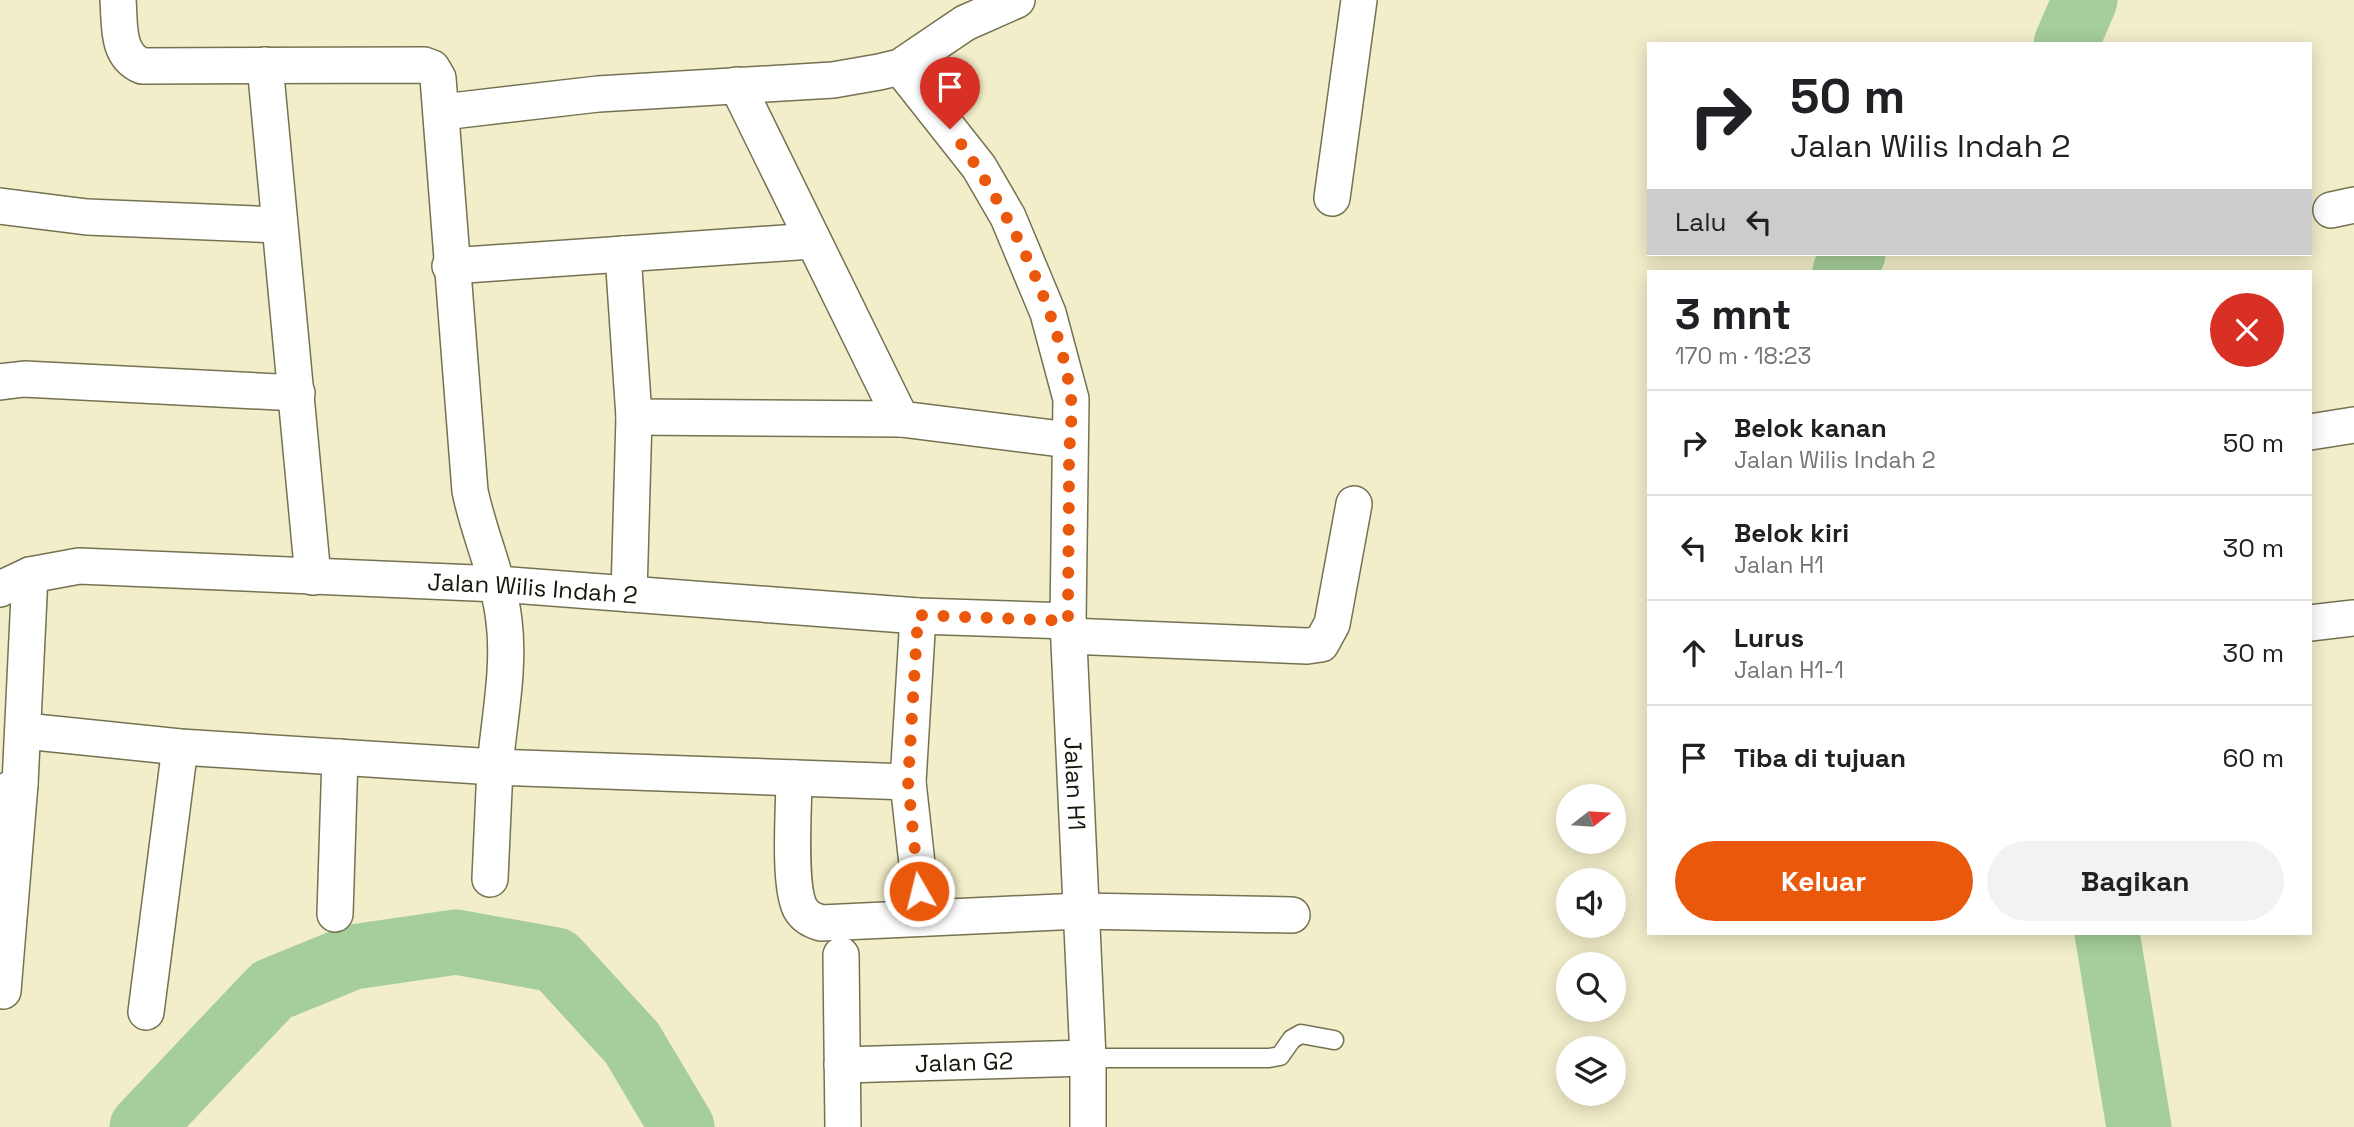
<!DOCTYPE html>
<html lang="id">
<meta charset="utf-8">
<style>
:root{--surface:#fff;--page:#f2f2f2;--text:#202124;--muted:#757577;--line:#e0e0e0;--accent:#ea580c}
body{margin:0;font-family:"Space Grotesk",sans-serif;background:var(--page);color:var(--text);height:100vh;display:flex;flex-direction:column;font-size:26px;white-space:nowrap}
*{box-sizing:border-box;margin:0}
p{font-size:23px;color:var(--muted)}
.icon{flex:none;width:38px;height:38px;fill:none;stroke:currentColor;stroke-width:2;stroke-linecap:round;stroke-linejoin:round}
.map{position:relative;flex:1;overflow:hidden}
.sheet{position:absolute;left:1647px;top:270px;width:665px;height:665px;display:flex;flex-direction:column;background:var(--surface);border-radius:0px;box-shadow:0 4px 18px #0003}
.sheet>*{flex:none}
.top-card{position:absolute;left:1647px;top:42px;width:665px;height:214px;border-radius:0px;box-shadow:0 4px 18px #0003;background:#fff;color:var(--text);overflow:hidden}
.needle{width:46px;rotate:73deg}
.buttons{position:absolute;left:1556px;top:784px;display:grid;gap:14px}
.buttons a{display:grid;place-items:center;width:70px;height:70px;border-radius:50%;background:var(--surface);box-shadow:0 4px 18px #0003;font-size:35px}
.pin{position:absolute;display:grid;place-items:center;width:60px;height:60px;color:#fff;margin:-72px -30px;border-radius:50% 50% 50% 0;rotate:-45deg;box-shadow:0 0 7px #0007}
.pin .icon{rotate:45deg}
.me{position:absolute;width:77px;margin:-38px;rotate:352deg;stroke-linejoin:round;filter:drop-shadow(0 0 5px #0008)}
.turn{display:flex;align-items:center;gap:24px;height:147px;padding:0 28px;font-size:32px}
.turn .icon{width:91px;height:91px;stroke-width:2.5}
.turn b{display:block;font-size:49px;line-height:60px}
.then{display:flex;align-items:center;height:66px;padding:0 28px;background:#0003;gap:14px;font-size:26px}
.round{display:grid;place-items:center;flex:none;width:74px;height:74px;border-radius:37px;background:var(--page)}
.headline{display:flex;align-items:center;justify-content:space-between;height:119px;padding:0 28px}
h1{font-size:42px;font-weight:800;line-height:52px}
.cta{display:flex;gap:14px;margin-top:auto;padding:14px 28px}
.cta a{flex:1;height:80px;border-radius:42px;background:var(--accent);color:#fff;font-size:28px;font-weight:800;line-height:80px;text-align:center}
.cta a+a{background:var(--page);color:var(--text)}
ul{padding:0;list-style:none}
li{display:flex;align-items:center;gap:21px;height:105px;padding:0 28px;border-top:2px solid var(--line)}
li div{flex:1}
li b{display:block;font-size:26px}
li em{font-style:normal}
.map>svg:first-child{display:block}
.lines{fill:none;stroke-linecap:round;stroke-linejoin:round}
.river{stroke:#a5ce9a;stroke-width:65}
.lane-casing{stroke:#757251;stroke-width:21}
.street-casing{stroke:#757251;stroke-width:38}
.lane{stroke:#fff;stroke-width:18}
.street{stroke:#fff;stroke-width:35}
.route{stroke:#ea580c;stroke-width:12;stroke-dasharray:0 21.6}
.labels{text-anchor:middle;dominant-baseline:central;stroke-width:5;stroke-linejoin:round;paint-order:stroke}
.street-label{font-size:24px;fill:#181609;stroke:#fefbde}
</style>
<div class="map">
<svg width="2354" height="1127" viewBox="0 0 2354 1127">
<rect width="100%" height="100%" fill="#f2eeca"/>
<g class="lines">
<!-- river -->
<path class="river" d="M 2066,44 L 2085,0
M 1845,271 L 1853,254
M 2107,933 L 2139,1127
M 142,1127 L 272,990 L 353,957 L 456,942 L 556,960 L 632,1043 L 682,1127"/>
<defs>
<path id="lane" d="M 1088,1058 L 1269,1058 L 1280,1056 L 1292,1039 L 1301,1034 L 1334,1040"/>
<g id="street">
<path d="M 265,65 L 313,577"/>
<path id="s1" d="M 900,67 L 979,167 L 1008,217 L 1048,313 L 1071,399 L 1068,621 L 1088,1058 L 1088,1127"/>
<path d="M 737,85 L 901,419"/>
<path d="M 443,112 L 598,94 L 833,80 L 879,72 L 900,67 L 965,23 L 1017,0"/>
<path d="M 1332,198 L 1359,0"/>
<path d="M 0,206 L 87,217 L 279,225"/>
<path d="M 2331,210 L 2354,205"/>
<path d="M 623,254 L 634,417 L 629,594"/>
<path d="M 450,266 L 812,241"/>
<path d="M 0,382 L 24,379 L 297,393"/>
<path d="M 634,417 L 901,419 L 1069,440"/>
<path d="M 2310,432 L 2354,425"/>
<path id="s2" d="M 0,589 L 30,575 L 79,566 L 498,584 L 918,616 L 1068,621"/>
<path d="M 918,616 L 908,782 L 923,918"/>
<path d="M 2310,623 L 2354,618"/>
<path d="M 1069,636 L 1307,646 L 1321,644 L 1332,624 L 1354,504"/>
<path d="M 25,731 L 180,747 L 495,767 C 499,720 510,668 504,621 C 499,576 479,535 470,491 L 438,78 L 432,68 L 424,65 L 142,66 C 116,55 120,25 118,0"/>
<path d="M 794,778 C 794,807 788,884 800,908 C 805,917 812,920 821,923 L 1080,911 L 1292,915"/>
<path d="M 0,794 L 20,784 L 30,575"/>
<path d="M 490,879 L 495,767 L 908,782"/>
<path d="M 335,914 L 340,757"/>
<path d="M 841,955 L 843,1127"/>
<path d="M 3,991 L 20,784"/>
<path d="M 146,1012 L 180,747"/>
<path id="s3" d="M 842,1065 L 1088,1058"/>
</g>
</defs>
<!-- lane casing -->
<use href="#lane" class="lane-casing"/>
<!-- street casing -->
<use href="#street" class="street-casing"/>
<!-- lane -->
<use href="#lane" class="lane"/>
<!-- street -->
<use href="#street" class="street"/>
</g>
<g class="lines">
<!-- route -->
<path class="route" d="M 919,891 L 908,782 L 918,615 L 1068,621 C 1068,568 1069,515 1069,461 C 1069,441 1073,418 1071,398 C 1060,310 1003,198 950,129"/>
</g>
<g class="labels">
<!-- street labels -->
<g class="street-label">
<text stroke="none"><textPath href="#s2" startOffset="537">Jalan Wilis Indah 2</textPath></text>
<text stroke="none"><textPath href="#s1" startOffset="763">Jalan H1</textPath></text>
<text stroke="none"><textPath href="#s3" startOffset="122">Jalan G2</textPath></text>
</g>
</g>
</svg>
<div class="buttons">
<a><svg class="needle" viewBox="-14 -14 28 28"><path d="M0-13l5 13h-10z" fill="#e53935"/><path d="M0 13l5-13h-10z" fill="#757577"/></svg></a>
<a><svg class="icon" aria-label="sound" viewBox="0 0 24 24"><path d="M4 9h4l5-4v14l-5-4H4zM17 9q2 3 0 6"/></svg></a>
<a><svg class="icon" aria-label="search" viewBox="0 0 24 24"><circle cx="10" cy="10" r="6"/><path d="M15 15l6 6"/></svg></a>
<a><svg class="icon" aria-label="layers" viewBox="0 0 24 24"><path d="M12 4l9 5-9 5-9-5zM3 14l9 5 9-5"/></svg></a>
</div>
<div class="pin" style="left:950px;top:129px;background:#d93025"><svg class="icon" aria-label="arrive" viewBox="0 0 24 24"><path d="M6 21V4h12l-3 4 3 4H6"/></svg></div>
<svg class="me" style="left:919px;top:891px" viewBox="-20 -20 40 40"><circle r="17" fill="#ea580c" stroke="#fff" stroke-width="3"/><path d="M0-11L8 9 0 5-8 9z" fill="#fff"/></svg>
<div class="top-card">
<div class="turn"><svg class="icon" aria-label="right" viewBox="0 0 24 24"><path d="M7 20v-9h11M14 6l5 5-5 5"/></svg><div><b>50 m</b>Jalan Wilis Indah 2</div></div>
<div class="then">Lalu<svg class="icon" aria-label="left" viewBox="0 0 24 24"><path d="M17 20v-9H6M10 6l-5 5 5 5"/></svg></div>
</div>
<section class="sheet">
<div class="headline"><div><h1>3 mnt</h1><p>170 m · 18:23</p></div><a class="round" style="background:#d93025;color:#fff"><svg class="icon" aria-label="close" viewBox="0 0 24 24"><path d="M6 6l12 12M18 6L6 18"/></svg></a></div>
<ul>
<li><svg class="icon" aria-label="right" viewBox="0 0 24 24"><path d="M7 20v-9h11M14 6l5 5-5 5"/></svg><div><b>Belok kanan</b><p>Jalan Wilis Indah 2</p></div><em>50 m</em></li>
<li><svg class="icon" aria-label="left" viewBox="0 0 24 24"><path d="M17 20v-9H6M10 6l-5 5 5 5"/></svg><div><b>Belok kiri</b><p>Jalan H1</p></div><em>30 m</em></li>
<li><svg class="icon" aria-label="ahead" viewBox="0 0 24 24"><path d="M12 20V5M6 11l6-6 6 6"/></svg><div><b>Lurus</b><p>Jalan H1-1</p></div><em>30 m</em></li>
<li><svg class="icon" aria-label="arrive" viewBox="0 0 24 24"><path d="M6 21V4h12l-3 4 3 4H6"/></svg><div><b>Tiba di tujuan</b></div><em>60 m</em></li>
</ul>
<div class="cta"><a>Keluar</a><a>Bagikan</a></div>
</section>
</div>
